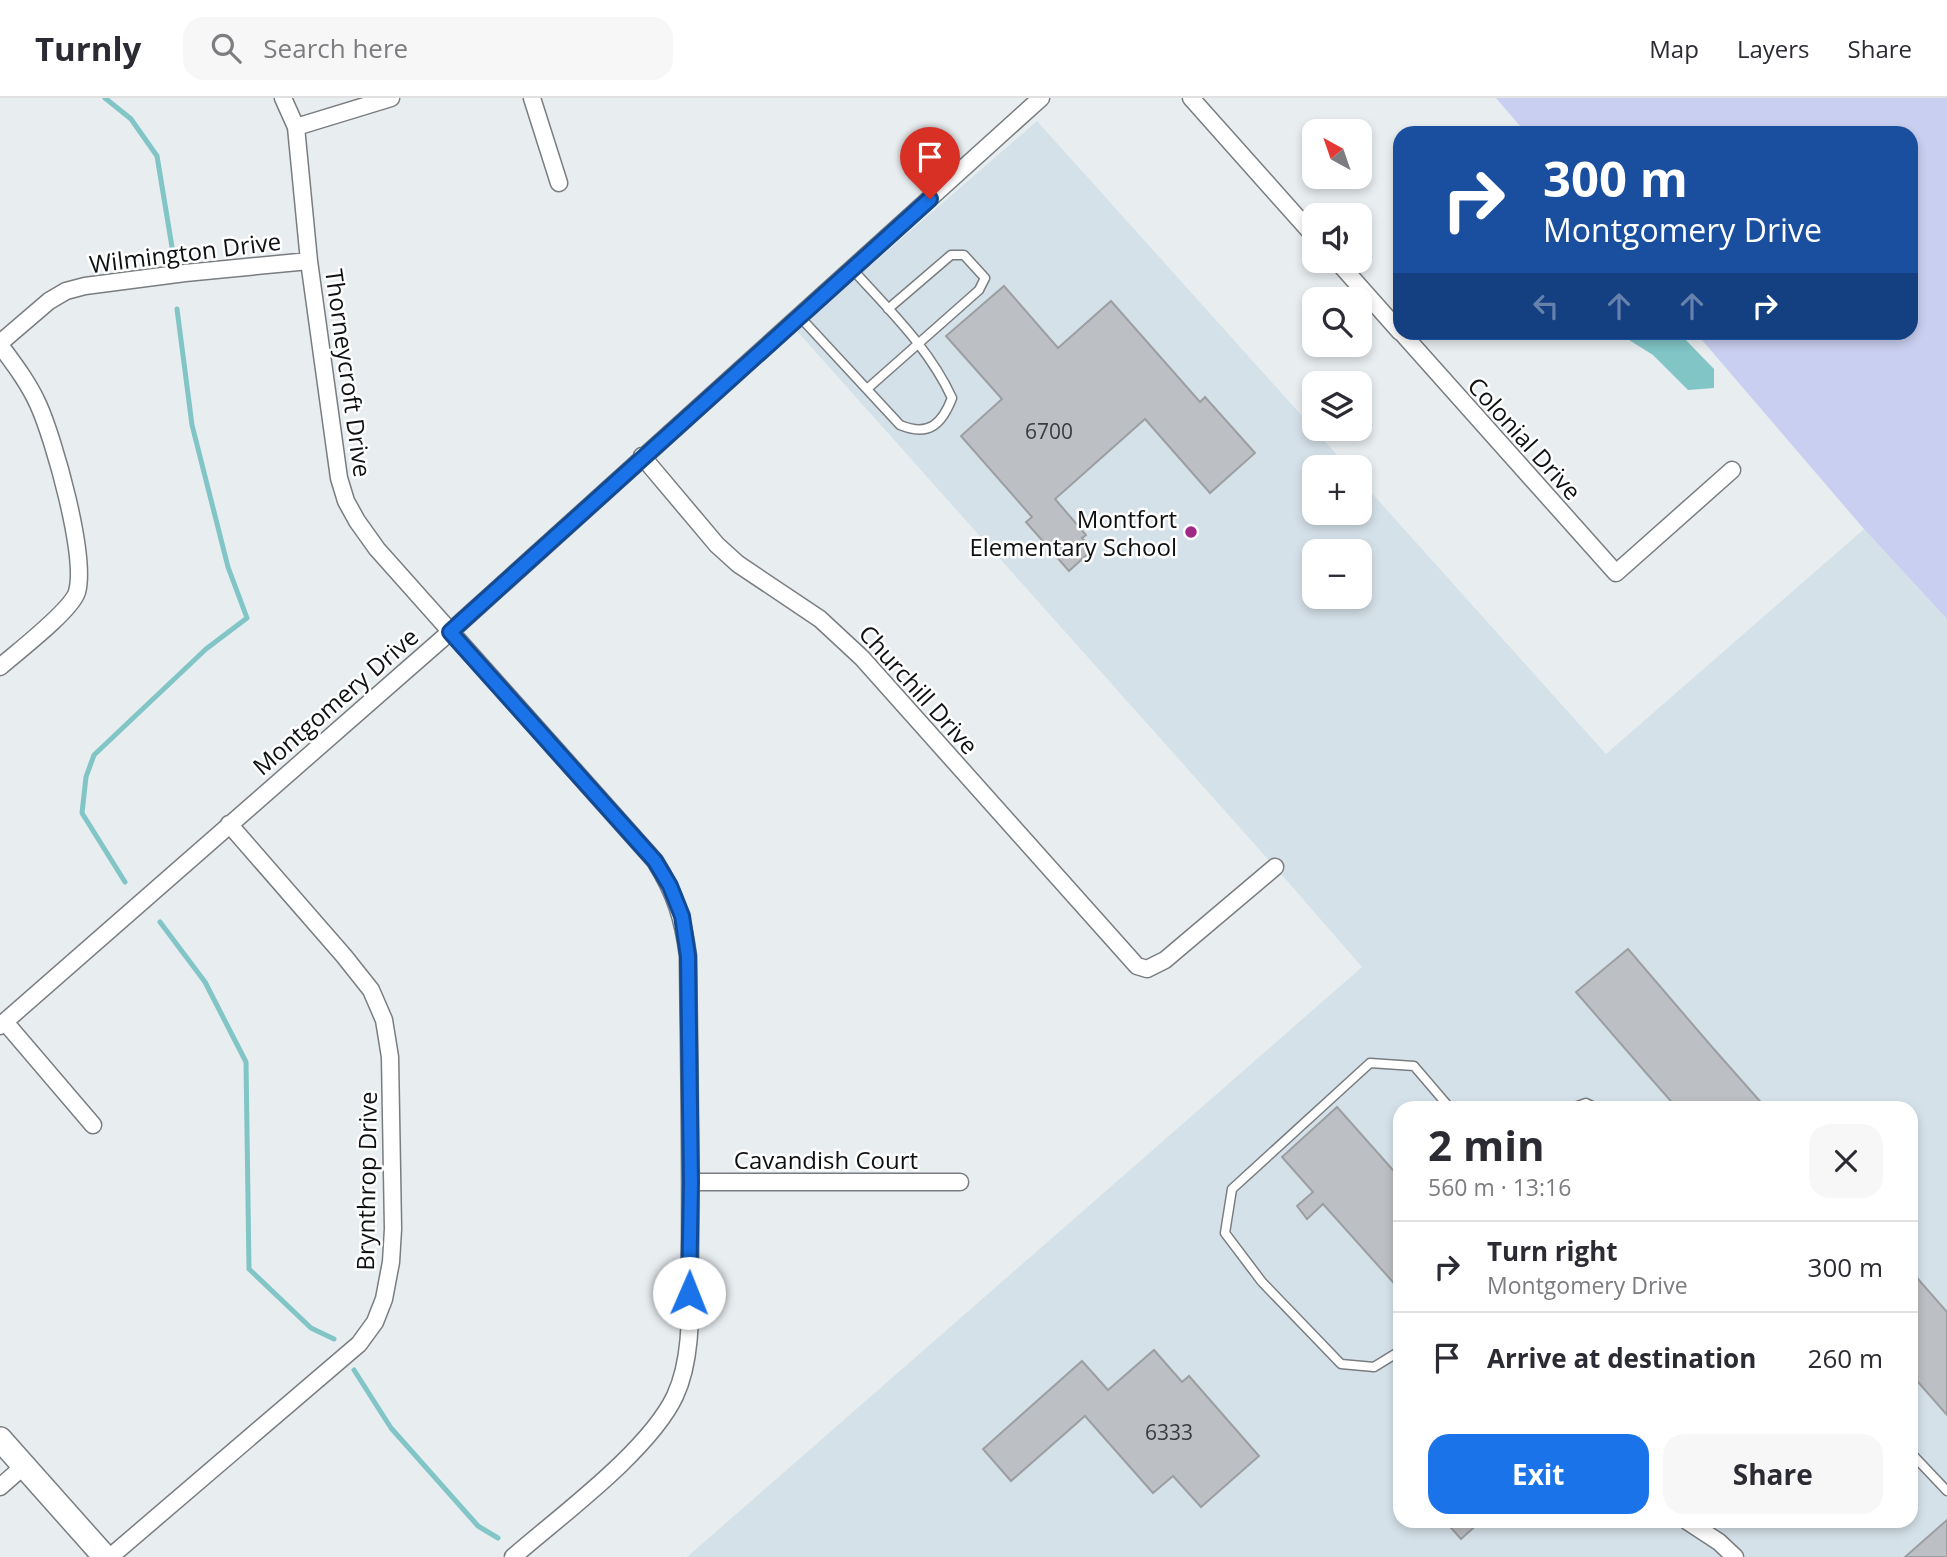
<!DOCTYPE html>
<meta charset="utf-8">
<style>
:root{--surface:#fff;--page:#f7f7f7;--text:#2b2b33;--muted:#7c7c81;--line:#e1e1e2;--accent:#1a73e8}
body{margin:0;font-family:"Open Sans",sans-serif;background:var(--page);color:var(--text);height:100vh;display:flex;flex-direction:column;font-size:26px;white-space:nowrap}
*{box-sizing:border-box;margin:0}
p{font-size:23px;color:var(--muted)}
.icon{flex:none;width:38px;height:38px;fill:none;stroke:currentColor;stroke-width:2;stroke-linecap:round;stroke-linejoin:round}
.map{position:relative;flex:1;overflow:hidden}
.drawer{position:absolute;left:1393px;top:1003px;width:525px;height:427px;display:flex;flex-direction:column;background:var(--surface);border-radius:21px;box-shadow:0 4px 10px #0003}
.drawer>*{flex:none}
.guide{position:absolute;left:1393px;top:28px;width:525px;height:214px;border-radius:21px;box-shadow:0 4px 10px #0003;background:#1a4fa0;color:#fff;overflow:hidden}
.needle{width:46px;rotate:320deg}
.buttons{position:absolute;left:1302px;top:21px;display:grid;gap:14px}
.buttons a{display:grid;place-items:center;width:70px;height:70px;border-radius:14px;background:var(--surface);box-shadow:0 4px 10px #0003;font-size:35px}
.pin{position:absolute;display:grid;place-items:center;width:60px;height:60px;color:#fff;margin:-72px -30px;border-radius:50% 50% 50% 0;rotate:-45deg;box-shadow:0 0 7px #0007}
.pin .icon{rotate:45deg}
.me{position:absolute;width:77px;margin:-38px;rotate:1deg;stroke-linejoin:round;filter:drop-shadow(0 0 5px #0008)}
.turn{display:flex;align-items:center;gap:24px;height:147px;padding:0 35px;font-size:32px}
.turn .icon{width:91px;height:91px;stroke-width:2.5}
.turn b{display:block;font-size:49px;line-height:60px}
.lanes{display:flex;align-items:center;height:66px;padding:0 35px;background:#0003;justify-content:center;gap:35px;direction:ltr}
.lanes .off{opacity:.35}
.round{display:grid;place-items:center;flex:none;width:74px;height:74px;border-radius:21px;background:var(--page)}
.overview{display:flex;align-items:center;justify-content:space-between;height:119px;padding:0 35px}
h1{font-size:42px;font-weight:700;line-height:52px}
.button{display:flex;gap:14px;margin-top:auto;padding:14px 35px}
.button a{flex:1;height:80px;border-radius:21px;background:var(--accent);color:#fff;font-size:28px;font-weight:700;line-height:80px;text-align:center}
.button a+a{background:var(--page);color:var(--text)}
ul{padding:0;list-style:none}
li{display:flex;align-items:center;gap:21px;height:91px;padding:0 35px;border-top:2px solid var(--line)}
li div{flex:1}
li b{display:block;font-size:26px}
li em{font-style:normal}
header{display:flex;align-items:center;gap:42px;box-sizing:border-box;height:98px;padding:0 35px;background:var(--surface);border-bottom:2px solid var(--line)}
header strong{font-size:33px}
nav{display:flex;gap:38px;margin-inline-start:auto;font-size:24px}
.search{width:490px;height:63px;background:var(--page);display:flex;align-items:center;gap:18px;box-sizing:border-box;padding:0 24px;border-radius:21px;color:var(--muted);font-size:26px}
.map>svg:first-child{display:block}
.built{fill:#d5e1e9;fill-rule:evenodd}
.green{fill:#c9cff0}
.water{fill:#81c5c6}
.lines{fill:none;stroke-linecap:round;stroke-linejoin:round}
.stream{stroke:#81c5c6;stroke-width:5}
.building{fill:#bcbfc3;stroke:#9c9fa2;stroke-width:2}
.lane-casing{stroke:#797d80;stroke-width:11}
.street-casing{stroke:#797d80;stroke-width:19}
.secondary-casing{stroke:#797d80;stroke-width:26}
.lane{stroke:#fff;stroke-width:8}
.street{stroke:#fff;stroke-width:16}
.secondary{stroke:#fff;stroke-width:23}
.route-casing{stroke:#114b97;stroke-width:18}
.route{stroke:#1a73e8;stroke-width:12}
.poi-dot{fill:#9f2984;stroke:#fff;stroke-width:2.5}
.labels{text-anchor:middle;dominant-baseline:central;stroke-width:5;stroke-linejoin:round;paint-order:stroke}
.number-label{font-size:21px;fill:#3a3c3e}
.street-label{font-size:24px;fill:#0e1011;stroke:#fff}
.poi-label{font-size:24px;fill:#0e1011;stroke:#fff;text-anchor:end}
</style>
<header>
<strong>Turnly</strong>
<div class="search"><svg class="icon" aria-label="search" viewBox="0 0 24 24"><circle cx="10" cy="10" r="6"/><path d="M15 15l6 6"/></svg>Search here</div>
<nav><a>Map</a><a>Layers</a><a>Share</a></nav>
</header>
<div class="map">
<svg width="1947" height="1459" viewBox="0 0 1947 1459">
<rect width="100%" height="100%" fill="#e8edf0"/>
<!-- built -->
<path class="built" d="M 1037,23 L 1348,369 L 1314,369 L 1314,415 L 1360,415 L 1360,382 L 1606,656 L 1864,431 L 1947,521 L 1947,1459 L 687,1459 L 1362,869 L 1275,769 L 796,232 ZM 1314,453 L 1360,453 L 1360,499 L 1314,499 ZM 1400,1010 L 1911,1010 L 1911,1423 L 1400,1423 Z"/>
<!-- green -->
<path class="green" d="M 1496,0 L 1947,0 L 1947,521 L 1864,431 L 1696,235 L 1911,234 L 1911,35 L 1526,35 Z"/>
<!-- water -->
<path class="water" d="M 1618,235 L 1679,235 L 1714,271 L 1714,290 L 1688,292 L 1653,257 Z"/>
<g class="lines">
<!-- stream -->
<path class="stream" d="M 105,0 L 131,21 L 157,58 L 172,149
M 125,784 L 82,715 L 86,679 L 94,657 L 206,551 L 247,520 L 228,469 L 192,327 L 177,211
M 160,824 L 205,884 L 246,964 L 249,1171 L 311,1230 L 334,1241
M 354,1272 L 391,1330 L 478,1428 L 498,1440"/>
</g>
<!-- building -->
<path class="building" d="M 1004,188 L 1058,250 L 1111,203 L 1200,304 L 1205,299 L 1255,355 L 1210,395 L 1145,321 L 1055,401 L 1086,437 L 1082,440 L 1092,452 L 1069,473 L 1026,424 L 1032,419 L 961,338 L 1002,301 L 946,238 Z
M 1628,851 L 1712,949 L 1766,1010 L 1677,1010 L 1647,976 L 1576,894 Z
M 1337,1009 L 1400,1080 L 1400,1192 L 1323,1106 L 1307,1121 L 1297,1108 L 1313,1094 L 1282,1059 Z
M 1911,1173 L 1947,1214 L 1947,1317 L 1911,1276 Z
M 1154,1252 L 1182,1284 L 1189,1278 L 1259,1358 L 1201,1409 L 1173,1378 L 1153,1395 L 1085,1318 L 1011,1383 L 983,1351 L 1082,1263 L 1108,1292 Z
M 1947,1422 L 1947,1459 L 1905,1459 Z
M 1445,1423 L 1481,1423 L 1461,1441 Z"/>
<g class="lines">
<defs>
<path id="lane" d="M 800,219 L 900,327 C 929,339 942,326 952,300 C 929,250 889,212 853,172
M 867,291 L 979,192 L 985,180 L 964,157 L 951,157 L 888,211
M 1572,1010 L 1586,1005 L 1596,1010
M 1400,1253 L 1374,1269 L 1341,1266 L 1262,1184 L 1225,1135 L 1232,1091 L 1370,965 L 1414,968 L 1450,1010
M 1911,1355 L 1947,1393"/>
<path id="street" d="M 283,0 L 296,29 L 309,163 L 339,380 L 346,403 L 357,423 L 377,451 L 655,763 C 675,795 683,820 688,858 C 689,955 691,1053 690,1151 C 689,1198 695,1255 675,1298 C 649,1353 560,1418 513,1459
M 532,0 L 559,85
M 1191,0 L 1314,138
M 296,29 L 391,0
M 1337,163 L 1400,234
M 1401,234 L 1616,475 L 1732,372
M 0,245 L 49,203 L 66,193 L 85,188 L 185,175 L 309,163
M 0,247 C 14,266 28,284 38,306 C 54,341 87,458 77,494 C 71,513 17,554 0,569
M 642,358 L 717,447 L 738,466 L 820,521 L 862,560 L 1137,868 L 1147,871 L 1165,862 L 1275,769
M 5,924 L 93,1027
M 0,928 L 450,534 L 1041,0
M 691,1084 L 960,1084
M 0,1389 L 24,1368
M 1687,1423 L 1719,1444 L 1735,1459
M 110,1459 L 359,1246 L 375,1224 L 384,1201 L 391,1164 L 393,1131 L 390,959 L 384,922 L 371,892 L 344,858 L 229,726"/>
<path id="secondary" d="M 0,1341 L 105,1459"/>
</defs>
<!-- lane casing -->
<use href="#lane" class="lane-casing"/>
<!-- street casing -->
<use href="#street" class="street-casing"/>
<!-- secondary casing -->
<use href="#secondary" class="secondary-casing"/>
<!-- lane -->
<use href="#lane" class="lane"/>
<!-- street -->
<use href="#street" class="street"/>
<!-- secondary -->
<use href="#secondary" class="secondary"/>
</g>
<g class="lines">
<defs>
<path id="route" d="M 689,1195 L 691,1084 L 688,858 L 682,818 L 670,788 L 655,763 L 450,534 L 930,101"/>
</defs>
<!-- route casing -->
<use href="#route" class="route-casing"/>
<!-- route -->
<use href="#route" class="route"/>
</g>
<!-- markers -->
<circle class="poi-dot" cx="1191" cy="434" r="7"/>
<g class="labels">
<!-- number labels -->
<g class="number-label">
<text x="1049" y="333">6700</text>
<text x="1169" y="1334">6333</text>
</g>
<!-- street labels -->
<g class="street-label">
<text transform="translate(185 154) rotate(-7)">Wilmington Drive</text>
<text transform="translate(349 275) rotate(82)">Thorneycroft Drive</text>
<text transform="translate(1525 340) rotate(48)">Colonial Drive</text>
<text transform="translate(919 591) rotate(48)">Churchill Drive</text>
<text transform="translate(335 603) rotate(-41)">Montgomery Drive</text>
<text x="826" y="1061">Cavandish Court</text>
<text transform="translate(366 1083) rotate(-89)">Brynthrop Drive</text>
</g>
<!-- poi labels -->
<g class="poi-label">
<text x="1177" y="420">Montfort<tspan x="1177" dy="28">Elementary School</tspan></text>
</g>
</g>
</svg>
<div class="buttons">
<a><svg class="needle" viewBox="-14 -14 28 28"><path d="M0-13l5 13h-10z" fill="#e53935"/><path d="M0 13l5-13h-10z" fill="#7c7c81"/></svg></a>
<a><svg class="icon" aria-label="sound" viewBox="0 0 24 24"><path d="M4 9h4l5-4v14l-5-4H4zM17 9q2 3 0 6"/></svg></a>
<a><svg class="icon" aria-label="search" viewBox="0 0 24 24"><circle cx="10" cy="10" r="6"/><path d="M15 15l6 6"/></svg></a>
<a><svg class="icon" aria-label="layers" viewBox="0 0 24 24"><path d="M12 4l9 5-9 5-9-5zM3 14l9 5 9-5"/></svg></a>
<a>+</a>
<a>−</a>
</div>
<div class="pin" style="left:930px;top:101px;background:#d93025"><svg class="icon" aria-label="arrive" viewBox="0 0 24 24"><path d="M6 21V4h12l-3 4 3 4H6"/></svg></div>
<svg class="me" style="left:689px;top:1195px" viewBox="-20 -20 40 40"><circle r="19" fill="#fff"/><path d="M0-13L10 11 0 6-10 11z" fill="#1a73e8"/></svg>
<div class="guide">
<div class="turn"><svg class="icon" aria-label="right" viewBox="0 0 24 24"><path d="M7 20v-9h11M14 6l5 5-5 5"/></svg><div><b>300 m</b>Montgomery Drive</div></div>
<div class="lanes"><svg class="icon off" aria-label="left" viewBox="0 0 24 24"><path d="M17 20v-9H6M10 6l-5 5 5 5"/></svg><svg class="icon off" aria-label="ahead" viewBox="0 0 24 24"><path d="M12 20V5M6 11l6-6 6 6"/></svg><svg class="icon off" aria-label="ahead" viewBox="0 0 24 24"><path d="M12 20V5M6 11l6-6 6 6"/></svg><svg class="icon" aria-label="right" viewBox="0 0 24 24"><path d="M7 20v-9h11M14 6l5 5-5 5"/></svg></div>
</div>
<section class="drawer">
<div class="overview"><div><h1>2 min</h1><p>560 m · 13:16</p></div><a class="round"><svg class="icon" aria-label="close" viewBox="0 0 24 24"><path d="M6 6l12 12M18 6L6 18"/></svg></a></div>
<ul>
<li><svg class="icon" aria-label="right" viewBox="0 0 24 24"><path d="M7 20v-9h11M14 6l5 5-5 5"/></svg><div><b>Turn right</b><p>Montgomery Drive</p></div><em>300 m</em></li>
<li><svg class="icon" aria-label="arrive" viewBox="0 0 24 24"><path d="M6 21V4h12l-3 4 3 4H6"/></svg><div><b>Arrive at destination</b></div><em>260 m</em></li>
</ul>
<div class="button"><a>Exit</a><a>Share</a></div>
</section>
</div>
